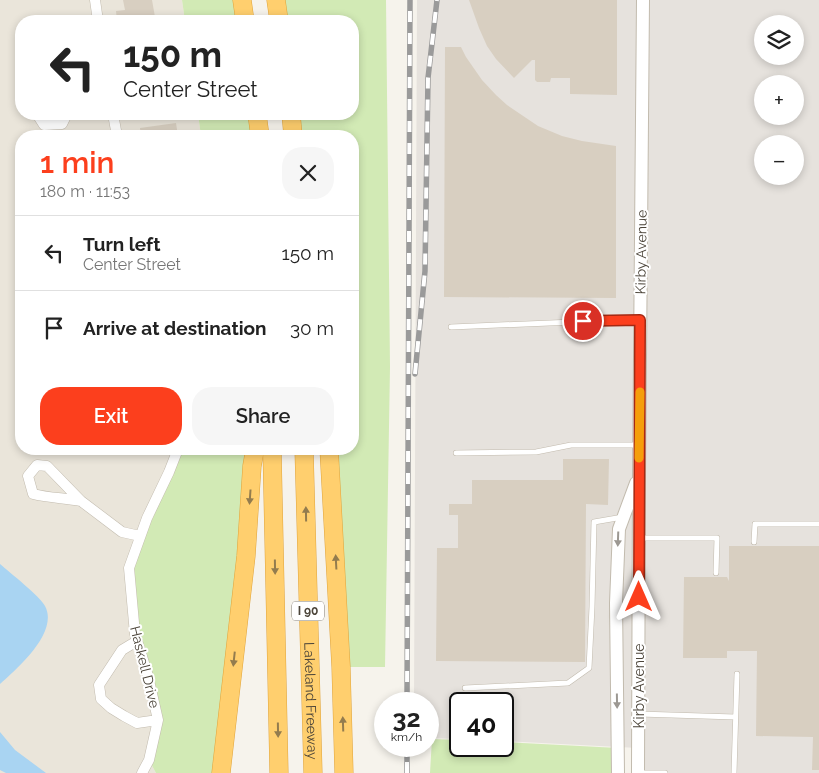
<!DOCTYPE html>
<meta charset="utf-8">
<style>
:root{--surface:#fff;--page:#f6f6f6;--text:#222;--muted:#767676;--line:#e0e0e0;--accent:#fc3f1d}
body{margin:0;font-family:Raleway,sans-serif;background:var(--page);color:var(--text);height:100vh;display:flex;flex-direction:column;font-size:19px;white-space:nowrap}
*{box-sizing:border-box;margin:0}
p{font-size:16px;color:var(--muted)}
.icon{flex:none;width:28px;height:28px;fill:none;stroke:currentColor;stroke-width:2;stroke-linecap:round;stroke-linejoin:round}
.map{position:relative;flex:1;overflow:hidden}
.side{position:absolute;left:15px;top:130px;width:344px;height:325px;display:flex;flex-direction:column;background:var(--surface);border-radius:20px;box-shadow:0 2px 8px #0003}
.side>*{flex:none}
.top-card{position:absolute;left:15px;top:15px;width:344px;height:105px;border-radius:20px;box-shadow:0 2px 8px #0003;background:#fff;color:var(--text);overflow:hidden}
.fabs{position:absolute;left:754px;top:15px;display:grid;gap:10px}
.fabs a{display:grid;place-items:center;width:50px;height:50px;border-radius:50%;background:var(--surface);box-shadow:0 2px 8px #0003;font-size:25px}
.speed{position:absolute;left:374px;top:692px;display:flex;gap:10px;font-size:25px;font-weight:700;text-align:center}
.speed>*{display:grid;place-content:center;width:65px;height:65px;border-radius:50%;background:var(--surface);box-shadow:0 2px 8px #0003;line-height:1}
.speed small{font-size:12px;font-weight:400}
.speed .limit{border:2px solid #111;border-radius:8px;background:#fff;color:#111}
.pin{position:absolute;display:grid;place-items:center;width:42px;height:42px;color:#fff;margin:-21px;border:2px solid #fff;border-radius:50%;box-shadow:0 1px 5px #0007}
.me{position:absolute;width:55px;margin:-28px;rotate:0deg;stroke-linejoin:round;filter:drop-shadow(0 0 4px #0008)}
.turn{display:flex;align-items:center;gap:18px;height:105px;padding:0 25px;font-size:22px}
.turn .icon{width:65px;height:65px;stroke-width:2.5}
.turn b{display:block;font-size:35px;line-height:42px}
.round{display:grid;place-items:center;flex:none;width:52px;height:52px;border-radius:20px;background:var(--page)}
.headline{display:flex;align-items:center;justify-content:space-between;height:85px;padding:0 25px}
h1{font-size:30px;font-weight:600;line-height:38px;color:var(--accent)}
.button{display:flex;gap:10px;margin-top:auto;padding:10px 25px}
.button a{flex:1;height:58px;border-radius:20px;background:var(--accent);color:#fff;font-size:20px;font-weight:600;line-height:58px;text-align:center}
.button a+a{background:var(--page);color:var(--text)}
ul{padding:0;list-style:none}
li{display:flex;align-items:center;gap:15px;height:75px;padding:0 25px;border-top:1px solid var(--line)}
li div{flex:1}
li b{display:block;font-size:19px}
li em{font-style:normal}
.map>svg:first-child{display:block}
.residential{fill:#eae5da}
.industrial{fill:#e6e2dd;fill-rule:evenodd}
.green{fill:#d2eab5}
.water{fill:#a9d4f2}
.building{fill:#d8cfc1}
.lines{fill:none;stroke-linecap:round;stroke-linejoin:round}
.service-casing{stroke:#c2bbae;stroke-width:6}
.minor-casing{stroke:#c2bbae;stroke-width:11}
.tertiary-casing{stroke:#c2bbae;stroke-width:14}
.motorway-casing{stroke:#e0a43c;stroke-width:19}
.service{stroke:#fff;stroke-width:5}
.minor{stroke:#fff;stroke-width:10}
.tertiary{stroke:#fff;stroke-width:12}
.motorway{stroke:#ffcf6e;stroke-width:18}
.rail-casing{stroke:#9a9a9a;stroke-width:5.5}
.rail{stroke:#fff;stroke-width:4;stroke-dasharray:11;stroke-linecap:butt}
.oneway{fill:#937c4e}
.oneway2{fill:#9c9892}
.route-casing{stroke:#a42913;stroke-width:12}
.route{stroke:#fc3f1d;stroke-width:9}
.slow{stroke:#f59e0b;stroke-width:9}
.labels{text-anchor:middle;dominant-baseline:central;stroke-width:4;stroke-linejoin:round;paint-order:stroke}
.shield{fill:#fff;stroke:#817c74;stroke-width:1}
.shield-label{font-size:12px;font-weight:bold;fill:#4b4439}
.street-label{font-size:14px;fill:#4b4439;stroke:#fff}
</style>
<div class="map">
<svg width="819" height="773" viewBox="0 0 819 773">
<rect width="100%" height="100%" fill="#f6f3ec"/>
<!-- residential -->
<path class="residential" d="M 0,0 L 182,0 L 185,21 L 21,21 L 21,114 L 198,114 L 201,136 L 21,136 L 21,449 L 178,449 L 158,720 L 149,760 L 156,773 L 0,773 Z"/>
<!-- industrial -->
<path class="industrial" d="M 417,0 L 819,0 L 819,773 L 638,773 L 638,748 L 503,741 L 502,704 L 460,704 L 460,739 L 428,738 L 428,704 L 414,704 ZM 762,24 L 795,24 L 795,56 L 762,56 ZM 762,84 L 795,84 L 795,116 L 762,116 ZM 762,144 L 795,144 L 795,176 L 762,176 Z"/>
<!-- green -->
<path class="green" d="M 182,0 L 242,0 L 245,21 L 185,21 Z
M 276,0 L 386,0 L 390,367 L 385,667 L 341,667 L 329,449 L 352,449 L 352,136 L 293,136 L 291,114 L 352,114 L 352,21 L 279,21 Z
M 198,114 L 257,114 L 260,136 L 201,136 Z
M 178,449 L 255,449 L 221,773 L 156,773 L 149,760 L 158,720 L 135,634 L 129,568 Z
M 432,739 L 460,740 L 460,746 L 502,746 L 503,742 L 618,748 L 618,773 L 430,773 Z"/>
<!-- water -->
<path class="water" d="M 0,564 C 10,573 40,596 45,606 C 59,632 18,668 0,684 Z
M 0,732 L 15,750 L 46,773 L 6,773 L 0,770 Z"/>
<!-- building -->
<path class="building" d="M 123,0 L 152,0 L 155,17 L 133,21 L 117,21 L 116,11 L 125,10 Z
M 469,0 L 617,0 L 617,95 L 570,94 L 570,78 L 551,78 L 550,82 L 537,82 L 535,80 L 535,60 L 532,60 L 514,78 L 496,59 L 487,46 L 479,28 Z
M 445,47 L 461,47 L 466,57 L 482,80 L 496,95 L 507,105 L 538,126 L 562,136 L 582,141 L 616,146 L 616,298 L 444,297 Z
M 176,123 L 178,136 L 141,136 L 140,128 Z
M 563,459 L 609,459 L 608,505 L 586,504 L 585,662 L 436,661 L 437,548 L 458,548 L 458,515 L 449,515 L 449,504 L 472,504 L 472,480 L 563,480 Z
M 729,546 L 819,546 L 819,770 L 812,770 L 813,737 L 756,736 L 757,651 L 727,651 L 727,658 L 683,658 L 684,577 L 727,577 L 729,581 Z"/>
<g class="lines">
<defs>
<path id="service" d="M 451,327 L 621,320 L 640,320
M 456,453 L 536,452 L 571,445 L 639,445
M 639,538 L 717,538 L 716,573
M 754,542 L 755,524 L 819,524
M 465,688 L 568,683 L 589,668 L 592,607 L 594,522 L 623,517
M 639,714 L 735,717
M 639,773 L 665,773
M 734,773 L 737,674"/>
<path id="minor" d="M 95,0 L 98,21
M 37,114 L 44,125 L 62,124 L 67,114
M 113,114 L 117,136
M 81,501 C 65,498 49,498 33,494 L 28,476 L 37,465 L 47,466 L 81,501 L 122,532 L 140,536
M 137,641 L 122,650 L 99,685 L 101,699 L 111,708 L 124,716 L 137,723 L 158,720
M 142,773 L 149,760 L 158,720 L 148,676 L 135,634 L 129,568 L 147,518 L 169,472 L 178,449"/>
<path id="tertiary" d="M 618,773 L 616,603 L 619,529 L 636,483
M 638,773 L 639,476 L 643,0"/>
<g id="motorway">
<path d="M 242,0 L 245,21"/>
<path d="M 276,0 L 279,21"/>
<path d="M 257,114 L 260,136"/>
<path d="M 291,114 L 293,136"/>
<path d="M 272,449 L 279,773"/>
<path id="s1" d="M 304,449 L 313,773"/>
<path d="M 329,449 L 341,667 L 344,773"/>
<path d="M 221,773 L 246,556 L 252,466 L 255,449"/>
</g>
</defs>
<!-- service casing -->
<use href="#service" class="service-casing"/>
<!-- minor casing -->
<use href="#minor" class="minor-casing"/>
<!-- tertiary casing -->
<use href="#tertiary" class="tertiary-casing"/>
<!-- motorway casing -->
<use href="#motorway" class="motorway-casing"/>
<!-- service -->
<use href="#service" class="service"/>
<!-- minor -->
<use href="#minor" class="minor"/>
<!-- tertiary -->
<use href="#tertiary" class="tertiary"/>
<!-- motorway -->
<use href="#motorway" class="motorway"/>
<defs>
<path id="rail" d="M 415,374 L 425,271 L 428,78 L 437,0
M 407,704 L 410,0
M 407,773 L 407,746"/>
</defs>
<!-- rail casing -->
<use href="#rail" class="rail-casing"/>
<!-- rail -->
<use href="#rail" class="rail"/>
</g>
<!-- one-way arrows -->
<defs><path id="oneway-solid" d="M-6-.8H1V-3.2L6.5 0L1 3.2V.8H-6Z" transform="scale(1.25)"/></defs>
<g class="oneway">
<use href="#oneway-solid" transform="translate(250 497) rotate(94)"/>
<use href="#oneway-solid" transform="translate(306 514) rotate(-91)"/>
<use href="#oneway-solid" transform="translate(336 562) rotate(-93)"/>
<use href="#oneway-solid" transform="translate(275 567) rotate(89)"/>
<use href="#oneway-solid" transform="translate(234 659) rotate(96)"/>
<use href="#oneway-solid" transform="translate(343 724) rotate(-92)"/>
<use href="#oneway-solid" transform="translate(278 730) rotate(89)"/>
</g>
<g class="oneway2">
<use href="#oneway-solid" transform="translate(618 539) rotate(92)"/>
<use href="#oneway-solid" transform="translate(617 701) rotate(89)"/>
</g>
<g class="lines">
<defs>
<path id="route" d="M 583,321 L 640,320 L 639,597"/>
</defs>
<!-- route casing -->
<use href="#route" class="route-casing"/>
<!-- route -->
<use href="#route" class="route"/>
<!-- slow -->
<path class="slow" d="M 639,458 L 640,392"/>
</g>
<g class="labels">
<!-- shield labels -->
<rect class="shield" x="292" y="601.5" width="32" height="19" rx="4"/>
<g class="shield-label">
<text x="308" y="611">I 90</text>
</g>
<!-- street labels -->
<g class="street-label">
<text transform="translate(641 252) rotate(-89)">Kirby Avenue</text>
<text transform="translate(145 667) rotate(76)">Haskell Drive</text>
<text transform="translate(639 686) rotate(-90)">Kirby Avenue</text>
<text stroke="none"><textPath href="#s1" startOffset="252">Lakeland Freeway</textPath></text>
</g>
</g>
</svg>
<div class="fabs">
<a><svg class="icon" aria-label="layers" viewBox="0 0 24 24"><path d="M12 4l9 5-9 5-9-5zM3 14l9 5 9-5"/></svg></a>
<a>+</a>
<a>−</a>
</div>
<div class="speed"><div>32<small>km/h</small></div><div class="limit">40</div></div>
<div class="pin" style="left:583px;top:321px;background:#d93025"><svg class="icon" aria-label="arrive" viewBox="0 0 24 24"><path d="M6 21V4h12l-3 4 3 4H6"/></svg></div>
<svg class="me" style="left:639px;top:597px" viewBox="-20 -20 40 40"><path d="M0-17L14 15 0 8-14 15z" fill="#fc3f1d" stroke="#fff" stroke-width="4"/></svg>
<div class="top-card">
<div class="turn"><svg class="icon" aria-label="left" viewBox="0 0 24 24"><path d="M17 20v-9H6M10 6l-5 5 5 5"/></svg><div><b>150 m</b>Center Street</div></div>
</div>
<section class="side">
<div class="headline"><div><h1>1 min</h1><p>180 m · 11:53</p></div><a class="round"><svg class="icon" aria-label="close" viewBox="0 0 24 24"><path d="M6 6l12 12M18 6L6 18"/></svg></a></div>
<ul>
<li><svg class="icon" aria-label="left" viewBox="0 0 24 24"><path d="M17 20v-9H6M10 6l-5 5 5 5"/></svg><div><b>Turn left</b><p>Center Street</p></div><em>150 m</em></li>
<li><svg class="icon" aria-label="arrive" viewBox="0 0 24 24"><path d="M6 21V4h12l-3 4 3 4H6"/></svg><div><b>Arrive at destination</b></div><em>30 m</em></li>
</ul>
<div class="button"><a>Exit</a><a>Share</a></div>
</section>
</div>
